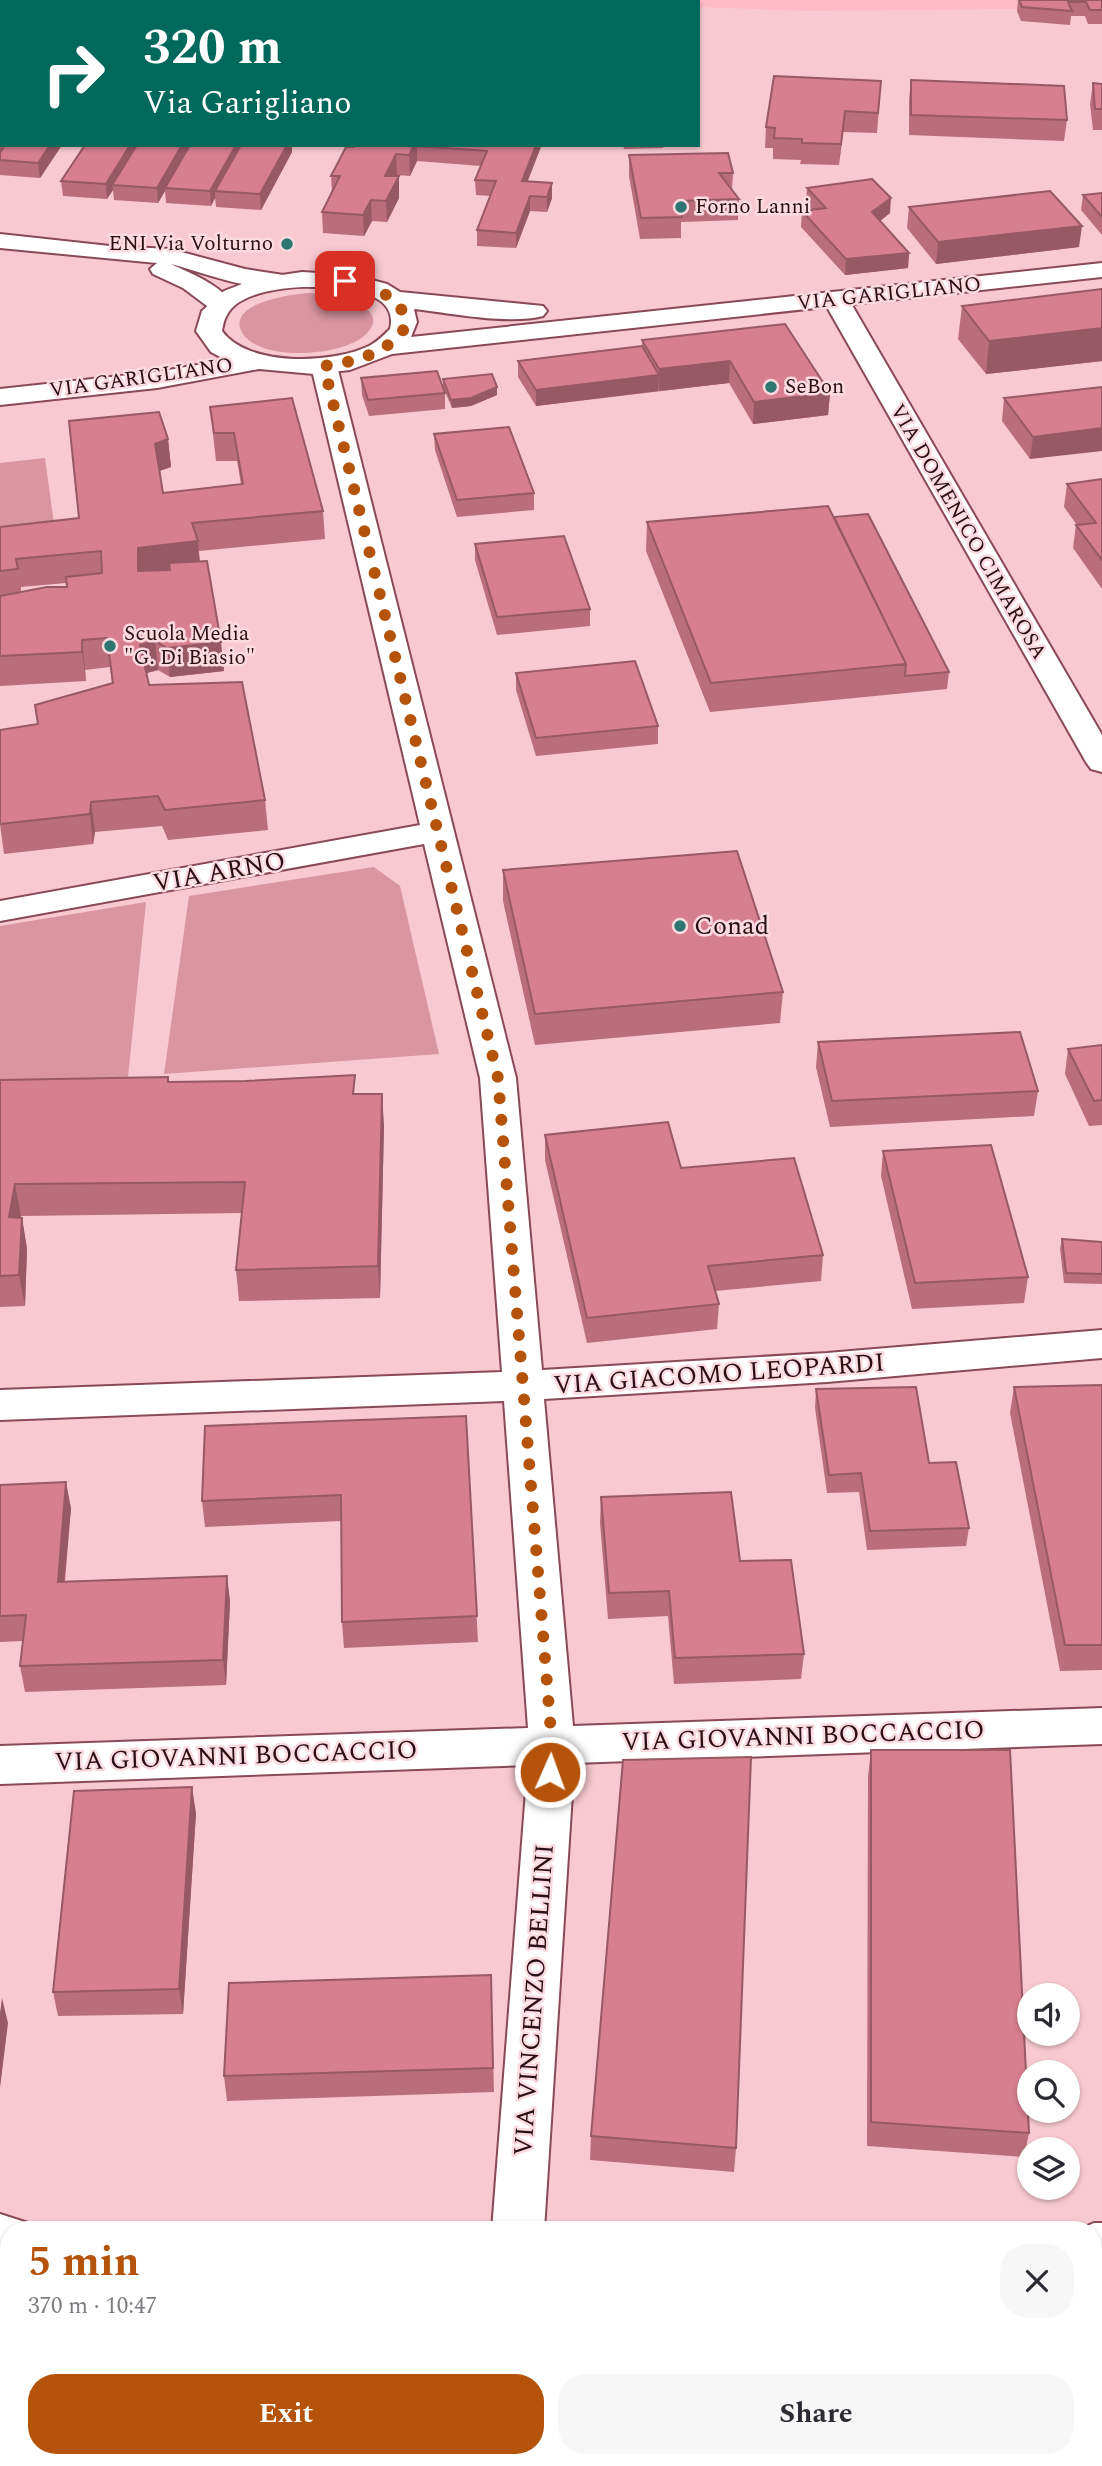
<!DOCTYPE html>
<meta charset="utf-8">
<style>
:root{--surface:#fff;--page:#f7f7f7;--text:#2b2b33;--muted:#7c7c81;--accent:#b45309}
body{margin:0;font-family:Spectral,serif;background:var(--page);color:var(--text);height:100vh;display:flex;flex-direction:column;font-size:26px;white-space:nowrap}
*{box-sizing:border-box;margin:0}
p{font-size:23px;color:var(--muted)}
.icon{flex:none;width:38px;height:38px;fill:none;stroke:currentColor;stroke-width:2;stroke-linecap:round;stroke-linejoin:round}
.map{position:relative;flex:1;overflow:hidden}
.drawer{position:absolute;left:0px;top:2221px;width:1102px;height:247px;display:flex;flex-direction:column;background:var(--surface);border-radius:28px 28px 0 0;box-shadow:0 2px 5px #0004}
.drawer>*{flex:none}
.banner{position:absolute;left:0px;top:0px;width:700px;height:147px;box-shadow:0 2px 5px #0004;background:#00695c;color:#fff;overflow:hidden}
.tools{position:absolute;left:1017px;top:1983px;display:grid;gap:14px}
.tools a{display:grid;place-items:center;width:63px;height:63px;border-radius:50%;background:var(--surface);box-shadow:0 2px 5px #0004;font-size:35px}
.pin{position:absolute;display:grid;place-items:center;width:60px;height:60px;color:#fff;margin:-30px;border-radius:14px;box-shadow:0 4px 10px #0006}
.me{position:absolute;width:77px;margin:-38px;rotate:2deg;stroke-linejoin:round;filter:drop-shadow(0 0 5px #0008)}
.turn{display:flex;align-items:center;gap:24px;height:147px;padding:0 28px;font-size:32px}
.turn .icon{width:91px;height:91px;stroke-width:2.5}
.turn b{display:block;font-size:49px;line-height:60px}
.round{display:grid;place-items:center;flex:none;width:74px;height:74px;border-radius:28px;background:var(--page)}
.head{display:flex;align-items:center;justify-content:space-between;height:119px;padding:0 28px}
h1{font-size:42px;font-weight:700;line-height:52px;color:var(--accent)}
.button{display:flex;gap:14px;margin-top:auto;padding:14px 28px}
.button a{flex:1;height:80px;border-radius:28px;background:var(--accent);color:#fff;font-size:28px;font-weight:700;line-height:80px;text-align:center}
.button a+a{background:var(--page);color:var(--text)}
.map>svg:first-child{display:block}
.built{fill:#febac5}
.green{fill:#d995a0}
.lines{fill:none;stroke-linecap:round;stroke-linejoin:round}
.minor-casing{stroke:#8a4956;stroke-width:4}
.primary-casing{stroke:#8a4956;stroke-width:4}
.minor{fill:#fff;fill-rule:evenodd}
.primary{fill:#fff;fill-rule:evenodd}
.wall{fill:#ba6d7b;fill-rule:evenodd}
.shaded-wall{fill:#975964}
.building{fill:#d87f8f;stroke:#975964;stroke-width:2}
.route{stroke:#b45309;stroke-width:12;stroke-dasharray:0 21.6}
.poi-dot{fill:#2e7671;stroke:#fbdbdf;stroke-width:2.5}
.labels{text-anchor:middle;dominant-baseline:central;stroke-width:5;stroke-linejoin:round;paint-order:stroke}
.far-poi-label{font-size:21px;fill:#2a0f15;stroke:#fbdbdf;text-anchor:start}
.far-street-label{font-size:21px;fill:#2a0f15;stroke:#fbdbdf}
.street-label{font-size:26px;fill:#2a0f15;stroke:#fbdbdf}
.poi-label{font-size:26px;fill:#2a0f15;stroke:#fbdbdf;text-anchor:start}
</style>
<div class="map">
<svg width="1102" height="2466" viewBox="0 0 1102 2466">
<rect width="100%" height="100%" fill="#f8c9d0"/>
<!-- built -->
<path class="built" d="M 583,0 L 1102,0 L 1102,8 L 810,11 L 698,7 L 698,2 Z"/>
<!-- green -->
<path class="green" d="M 309,293 C 326,294 399,305 364,336 C 341,356 262,362 243,334 C 223,303 293,294 309,293 Z
M 45,458 L 57,546 L 0,551 L 0,463 Z
M 374,867 L 400,886 L 439,1054 L 164,1074 L 189,896 Z
M 146,902 L 128,1077 L 0,1086 L 0,926 Z"/>
<g class="lines">
<defs>
<path id="minor" d="M 0,234 L 110,246 L 170,249 L 245,269 L 290,276 L 293,281 L 290,286 C 257,294 204,273 171,264 C 192,274 219,284 233,304 L 229,309 L 220,312 L 211,309 L 183,288 L 153,274 L 150,269 L 157,263 L 0,248 Z
M 836,292 L 845,295 L 849,300 L 1102,735 L 1102,772 L 1091,769 L 1086,762 L 823,300 L 827,295 Z
M 324,358 L 333,360 L 337,366 L 516,1078 L 542,1370 L 827,1353 L 1102,1330 L 1102,1358 L 827,1382 L 544,1399 L 573,1726 L 1102,1708 L 1102,1744 L 574,1763 L 544,2230 L 492,2230 L 528,1765 L 0,1784 L 0,1746 L 528,1728 L 504,1401 L 0,1420 L 0,1390 L 502,1372 L 480,1078 L 424,844 L 0,921 L 0,901 L 420,825 L 311,366 L 315,360 Z
M 0,2214 L 28,2223 L 31,2230 L 9,2230 L 9,2265 L 0,2264 Z
M 1094,2223 L 1102,2223 L 1102,2273 L 1094,2273 L 1094,2230 L 1078,2230 Z
M 483,2459 L 539,2459 L 539,2466 L 483,2466 Z"/>
<path id="primary" d="M 1102,263 L 1102,277 L 392,354 L 350,370 L 314,374 L 259,369 L 157,388 L 0,405 L 0,389 L 157,372 L 226,360 L 211,352 L 196,331 L 202,311 L 224,291 L 255,279 L 302,272 L 353,275 L 387,284 L 400,292 L 543,306 L 547,311 L 543,316 C 509,325 450,313 414,309 L 417,322 L 411,337 ZM 314,287 C 339,287 400,290 390,329 C 384,335 377,342 369,346 C 332,364 248,367 222,331 C 223,326 224,319 227,315 C 238,291 291,286 314,287 Z"/>
</defs>
<!-- minor casing -->
<use href="#minor" class="minor-casing"/>
<!-- primary casing -->
<use href="#primary" class="primary-casing"/>
<!-- minor -->
<use href="#minor" class="minor"/>
<!-- primary -->
<use href="#primary" class="primary"/>
</g>
<!-- wall -->
<path class="wall" d="M 0,0 L 611,0 L 640,2 L 2,2 L 2,19 L 0,19 Z
M 1018,0 L 1102,0 L 1102,24 L 1088,24 L 1085,16 L 1071,16 L 1070,25 L 1021,21 L 1017,11 Z
M 0,21 L 2,22 L 2,86 L 0,86 Z
M 911,80 L 1067,120 L 1064,141 L 909,135 L 909,100 Z
M 881,81 L 877,133 L 843,132 L 839,165 L 800,164 L 801,160 L 773,159 L 773,148 L 765,148 L 766,127 Z
M 1093,83 L 1102,84 L 1102,130 L 1093,130 L 1090,104 Z
M 0,123 L 2,145 L 62,145 L 40,178 L 0,175 Z
M 85,145 L 292,145 L 292,152 L 261,210 L 216,207 L 215,198 L 211,206 L 166,203 L 165,191 L 158,203 L 114,200 L 113,190 L 107,199 L 63,196 L 61,181 Z
M 354,145 L 541,145 L 527,181 L 552,198 L 547,212 L 530,211 L 516,248 L 477,246 L 477,230 L 491,196 L 476,195 L 475,180 L 481,166 L 417,161 L 410,176 L 397,175 L 396,176 L 399,176 L 399,198 L 387,222 L 372,221 L 364,236 L 323,233 L 322,212 L 332,192 L 331,176 Z
M 623,145 L 664,145 L 663,148 L 624,149 Z
M 629,155 L 733,173 L 732,190 L 739,199 L 738,220 L 681,222 L 681,238 L 640,239 L 629,176 Z
M 807,188 L 890,213 L 880,221 L 909,253 L 908,268 L 845,275 L 801,227 L 802,211 L 812,210 L 806,203 Z
M 1102,193 L 1102,235 L 1081,210 L 1083,195 Z
M 909,207 L 1079,247 L 936,264 L 907,228 Z
M 1102,289 L 1102,361 L 986,374 L 958,339 L 962,306 Z
M 785,324 L 830,393 L 828,415 L 753,424 L 729,383 L 536,406 L 518,377 L 518,361 L 642,346 L 642,340 Z
M 361,378 L 445,393 L 445,409 L 369,416 L 362,395 Z
M 443,379 L 497,387 L 497,395 L 471,406 L 452,408 L 443,387 Z
M 1102,387 L 1030,459 L 1002,421 L 1004,398 Z
M 210,407 L 323,511 L 325,539 L 199,551 L 200,561 L 224,671 L 170,677 L 158,670 L 147,673 L 149,685 L 265,800 L 268,830 L 168,840 L 162,826 L 95,832 L 93,844 L 4,854 L 0,824 L 38,724 L 112,683 L 110,667 L 85,670 L 86,681 L 0,686 L 0,527 L 79,518 L 168,439 L 171,467 L 159,471 L 163,493 L 241,484 L 237,461 L 216,461 ZM 66,583 L 67,587 L 21,592 L 21,587 Z
M 434,434 L 534,493 L 534,510 L 457,517 L 435,450 Z
M 1102,479 L 1102,589 L 1073,548 L 1076,525 L 1077,525 L 1064,507 L 1067,484 Z
M 834,517 L 949,672 L 947,689 L 710,712 L 646,551 L 647,522 Z
M 475,544 L 590,609 L 590,626 L 497,635 L 475,560 Z
M 516,673 L 658,726 L 658,744 L 536,756 L 516,690 Z
M 503,870 L 783,992 L 780,1023 L 535,1045 L 503,901 Z
M 818,1042 L 1038,1091 L 1034,1116 L 830,1127 L 816,1067 Z
M 1102,1045 L 1102,1125 L 1089,1126 L 1065,1074 L 1068,1049 Z
M 0,1080 L 169,1082 L 356,1094 L 384,1125 L 380,1298 L 239,1301 L 236,1270 L 242,1213 L 21,1216 L 20,1218 L 22,1218 L 27,1249 L 25,1306 L 0,1307 Z
M 545,1135 L 681,1168 L 823,1255 L 821,1281 L 715,1291 L 719,1304 L 717,1329 L 587,1343 L 545,1160 Z
M 883,1151 L 1028,1277 L 1024,1303 L 912,1309 L 881,1176 Z
M 1062,1239 L 1102,1242 L 1102,1284 L 1064,1283 L 1060,1249 Z
M 1102,1385 L 1102,1670 L 1060,1671 L 1010,1413 L 1014,1387 Z
M 816,1389 L 929,1463 L 969,1528 L 966,1546 L 867,1550 L 859,1492 L 827,1493 L 815,1408 Z
M 466,1416 L 478,1642 L 344,1648 L 342,1622 L 342,1521 L 205,1527 L 202,1501 Z
M 0,1485 L 71,1508 L 65,1581 L 227,1576 L 230,1602 L 226,1685 L 25,1692 L 20,1666 L 23,1641 L 0,1642 Z
M 601,1497 L 740,1561 L 804,1654 L 801,1679 L 674,1684 L 668,1616 L 608,1619 L 600,1523 Z
M 871,1750 L 1029,2133 L 1024,2157 L 867,2146 L 868,1776 Z
M 196,1813 L 183,2014 L 58,2016 L 53,1992 Z
M 491,1975 L 494,2092 L 227,2101 L 224,2076 Z
M 591,2136 L 736,2148 L 734,2172 L 590,2160 Z
M 1094,2308 L 1100,2339 L 1097,2348 L 1094,2348 Z"/>
<!-- shaded-wall -->
<path class="shaded-wall" d="M 845,111 L 843,132 L 839,165 L 841,144 Z
M 50,145 L 62,145 L 40,178 L 38,163 Z
M 130,145 L 141,145 L 112,185 L 113,190 L 107,199 L 106,184 Z
M 182,145 L 193,145 L 165,188 L 165,191 L 158,203 L 157,188 Z
M 236,145 L 243,145 L 215,191 L 215,198 L 211,206 L 210,191 Z
M 287,145 L 292,145 L 292,152 L 261,210 L 260,194 Z
M 414,145 L 420,145 L 417,146 L 417,161 L 410,176 L 409,155 Z
M 536,145 L 541,145 L 541,147 L 522,196 L 522,181 Z
M 396,154 L 397,175 L 386,197 L 385,176 Z
M 399,176 L 399,198 L 387,222 L 386,201 Z
M 552,183 L 552,198 L 547,212 L 547,197 Z
M 530,196 L 530,211 L 516,248 L 516,233 Z
M 891,198 L 890,213 L 871,228 L 872,212 Z
M 371,200 L 372,221 L 364,236 L 363,215 Z
M 1082,226 L 1079,247 L 936,264 L 938,242 Z
M 909,253 L 908,268 L 845,275 L 846,259 Z
M 1102,328 L 1102,361 L 986,374 L 989,341 Z
M 730,361 L 729,383 L 659,391 L 659,369 Z
M 659,375 L 658,391 L 536,406 L 536,390 Z
M 497,387 L 497,395 L 471,406 L 452,408 L 451,400 Z
M 830,393 L 828,415 L 753,424 L 754,402 Z
M 1102,428 L 1102,451 L 1030,459 L 1033,437 Z
M 168,439 L 171,467 L 157,472 L 155,444 Z
M 198,541 L 200,570 L 138,571 L 138,548 Z
M 82,640 L 85,670 L 86,681 L 82,652 Z
M 155,641 L 158,670 L 143,674 L 140,645 Z
M 221,642 L 224,671 L 170,677 L 167,648 Z
M 91,802 L 95,832 L 93,844 L 90,814 Z
M 382,1094 L 384,1125 L 380,1298 L 378,1266 Z
M 15,1184 L 21,1216 L 15,1248 L 9,1217 Z
M 22,1218 L 27,1249 L 25,1306 L 19,1275 Z
M 66,1482 L 71,1508 L 62,1607 L 58,1582 Z
M 227,1576 L 230,1602 L 226,1685 L 223,1660 Z
M 192,1787 L 196,1813 L 183,2014 L 179,1989 Z
M 2,1998 L 8,2023 L 0,2088 L 0,2013 Z
M 134,2459 L 143,2459 L 143,2466 L 133,2466 Z
M 414,2459 L 418,2459 L 417,2466 L 413,2466 Z"/>
<!-- building -->
<path class="building" d="M 77,0 L 282,0 L 281,2 L 106,2 Z
M 288,0 L 611,0 L 640,2 L 317,2 Z
M 1019,0 L 1102,0 L 1102,10 L 1090,10 L 1086,2 L 1068,2 L 1072,11 L 1022,7 Z
M 0,21 L 2,22 L 2,32 L 0,32 Z
M 0,36 L 2,36 L 2,62 L 0,62 Z
M 774,76 L 881,81 L 878,113 L 845,111 L 841,144 L 802,143 L 802,139 L 774,138 L 775,128 L 766,127 Z
M 911,80 L 1064,86 L 1067,120 L 911,115 Z
M 1093,83 L 1102,84 L 1102,109 L 1095,109 Z
M 0,123 L 2,123 L 2,145 L 5,145 L 2,149 L 0,149 Z
M 5,145 L 50,145 L 38,163 L 0,160 L 0,153 Z
M 85,145 L 130,145 L 106,184 L 61,181 Z
M 137,145 L 182,145 L 157,188 L 112,185 Z
M 190,145 L 236,145 L 210,191 L 165,188 Z
M 241,145 L 287,145 L 260,194 L 215,191 Z
M 354,145 L 414,145 L 409,155 L 396,154 L 385,176 L 399,176 L 386,201 L 371,200 L 363,215 L 322,212 L 340,176 L 331,176 L 346,147 L 353,147 Z
M 417,145 L 536,145 L 522,181 L 552,183 L 547,197 L 530,196 L 516,233 L 477,230 L 496,181 L 475,180 L 487,151 L 417,146 Z
M 728,153 L 733,173 L 719,173 L 739,199 L 678,201 L 682,217 L 641,218 L 629,155 Z
M 872,179 L 891,198 L 872,212 L 909,253 L 846,259 L 802,211 L 826,208 L 807,188 Z
M 1050,191 L 1082,226 L 938,242 L 909,207 Z
M 1102,193 L 1102,217 L 1083,195 Z
M 1102,289 L 1102,328 L 989,341 L 962,306 Z
M 785,324 L 830,393 L 754,402 L 730,361 L 659,369 L 642,340 Z
M 642,346 L 659,375 L 536,390 L 518,361 Z
M 437,371 L 445,393 L 368,400 L 361,378 Z
M 492,374 L 497,387 L 471,398 L 451,400 L 443,379 Z
M 1102,387 L 1102,428 L 1033,437 L 1004,398 Z
M 292,398 L 323,511 L 192,523 L 198,541 L 138,548 L 138,571 L 170,570 L 169,563 L 207,561 L 221,642 L 167,648 L 155,641 L 140,645 L 149,685 L 242,682 L 265,800 L 165,810 L 158,796 L 91,802 L 90,814 L 0,824 L 0,730 L 38,724 L 35,705 L 113,683 L 107,638 L 82,640 L 82,652 L 0,656 L 0,596 L 47,587 L 67,587 L 66,577 L 102,573 L 101,551 L 16,559 L 18,569 L 0,571 L 0,527 L 79,518 L 69,421 L 159,412 L 168,439 L 155,444 L 163,493 L 243,484 L 234,433 L 214,433 L 210,407 Z
M 509,427 L 534,493 L 457,500 L 434,434 Z
M 1102,479 L 1102,560 L 1076,525 L 1096,523 L 1067,484 Z
M 828,506 L 906,664 L 711,683 L 647,522 Z
M 868,514 L 949,672 L 905,676 L 906,664 L 834,517 Z
M 564,536 L 590,609 L 497,617 L 475,544 Z
M 635,661 L 658,726 L 536,738 L 516,673 Z
M 737,851 L 783,992 L 535,1014 L 503,870 Z
M 1020,1032 L 1038,1091 L 832,1101 L 818,1042 Z
M 1102,1045 L 1102,1100 L 1094,1101 L 1068,1049 Z
M 355,1075 L 353,1094 L 382,1094 L 378,1266 L 236,1270 L 245,1182 L 15,1184 L 9,1217 L 22,1218 L 19,1275 L 0,1276 L 0,1080 L 168,1077 L 168,1082 L 245,1081 Z
M 668,1122 L 681,1168 L 794,1158 L 823,1255 L 708,1266 L 719,1304 L 587,1318 L 545,1135 Z
M 991,1145 L 1028,1277 L 915,1283 L 883,1151 Z
M 1062,1239 L 1102,1242 L 1102,1274 L 1066,1273 Z
M 1102,1385 L 1102,1645 L 1065,1645 L 1014,1387 Z
M 916,1387 L 929,1463 L 956,1462 L 969,1528 L 870,1531 L 861,1473 L 829,1475 L 816,1389 Z
M 466,1416 L 477,1616 L 342,1622 L 341,1495 L 202,1501 L 205,1426 Z
M 66,1482 L 58,1582 L 227,1576 L 223,1660 L 20,1666 L 26,1615 L 0,1616 L 0,1485 Z
M 731,1492 L 740,1561 L 791,1560 L 804,1654 L 675,1658 L 669,1591 L 609,1593 L 601,1497 Z
M 871,1750 L 1010,1750 L 1029,2133 L 871,2122 Z
M 751,1757 L 736,2148 L 591,2136 L 623,1760 Z
M 192,1787 L 179,1989 L 53,1992 L 74,1791 Z
M 491,1975 L 493,2068 L 224,2076 L 229,1983 Z
M 0,2297 L 9,2297 L 9,2459 L 134,2459 L 133,2466 L 0,2466 Z
M 1094,2308 L 1097,2308 L 1100,2339 L 1094,2339 Z
M 242,2459 L 414,2459 L 413,2466 L 241,2466 Z
M 572,2459 L 723,2459 L 722,2466 L 571,2466 Z"/>
<g class="lines">
<!-- route -->
<path class="route" d="M 345,281 C 368,286 393,292 404,314 L 403,331 C 383,355 353,362 324,366 L 498,1078 L 552,1745 L 550,1772"/>
</g>
<!-- markers -->
<g class="poi-dot">
<circle cx="681" cy="207" r="7"/>
<circle cx="287" cy="244" r="7"/>
<circle cx="771" cy="387" r="7"/>
<circle cx="110" cy="646" r="7"/>
<circle cx="680" cy="926" r="7"/>
</g>
<g class="labels">
<!-- far-poi labels -->
<g class="far-poi-label">
<text x="695" y="207">Forno Lanni</text>
<text x="273" y="244" text-anchor="end">ENI Via Volturno</text>
<text x="785" y="387">SeBon</text>
<text x="124" y="634">Scuola Media<tspan x="124" dy="24">"G. Di Biasio"</tspan></text>
</g>
<!-- far-street labels -->
<g class="far-street-label">
<text transform="translate(889 294) rotate(-6)">VIA GARIGLIANO</text>
<text transform="translate(141 378) rotate(-8)">VIA GARIGLIANO</text>
<text transform="translate(968 532) rotate(60)">VIA DOMENICO CIMAROSA</text>
</g>
<!-- street labels -->
<g class="street-label">
<text transform="translate(219 872) rotate(-10)">VIA ARNO</text>
<text transform="translate(719 1374) rotate(-4)">VIA GIACOMO LEOPARDI</text>
<text transform="translate(803 1736) rotate(-2)">VIA GIOVANNI BOCCACCIO</text>
<text transform="translate(236 1756) rotate(-2)">VIA GIOVANNI BOCCACCIO</text>
<text transform="translate(534 2000) rotate(-86)">VIA VINCENZO BELLINI</text>
</g>
<!-- poi labels -->
<g class="poi-label">
<text x="694" y="926">Conad</text>
</g>
</g>
</svg>
<div class="tools">
<a><svg class="icon" aria-label="sound" viewBox="0 0 24 24"><path d="M4 9h4l5-4v14l-5-4H4zM17 9q2 3 0 6"/></svg></a>
<a><svg class="icon" aria-label="search" viewBox="0 0 24 24"><circle cx="10" cy="10" r="6"/><path d="M15 15l6 6"/></svg></a>
<a><svg class="icon" aria-label="layers" viewBox="0 0 24 24"><path d="M12 4l9 5-9 5-9-5zM3 14l9 5 9-5"/></svg></a>
</div>
<div class="pin" style="left:345px;top:281px;background:#d93025"><svg class="icon" aria-label="arrive" viewBox="0 0 24 24"><path d="M6 21V4h12l-3 4 3 4H6"/></svg></div>
<svg class="me" style="left:550px;top:1772px" viewBox="-20 -20 40 40"><circle r="17" fill="#b45309" stroke="#fff" stroke-width="3"/><path d="M0-11L8 9 0 5-8 9z" fill="#fff"/></svg>
<div class="banner">
<div class="turn"><svg class="icon" aria-label="right" viewBox="0 0 24 24"><path d="M7 20v-9h11M14 6l5 5-5 5"/></svg><div><b>320 m</b>Via Garigliano</div></div>
</div>
<section class="drawer">
<div class="head"><div><h1>5 min</h1><p>370 m · 10:47</p></div><a class="round"><svg class="icon" aria-label="close" viewBox="0 0 24 24"><path d="M6 6l12 12M18 6L6 18"/></svg></a></div>
<div class="button"><a>Exit</a><a>Share</a></div>
</section>
</div>
